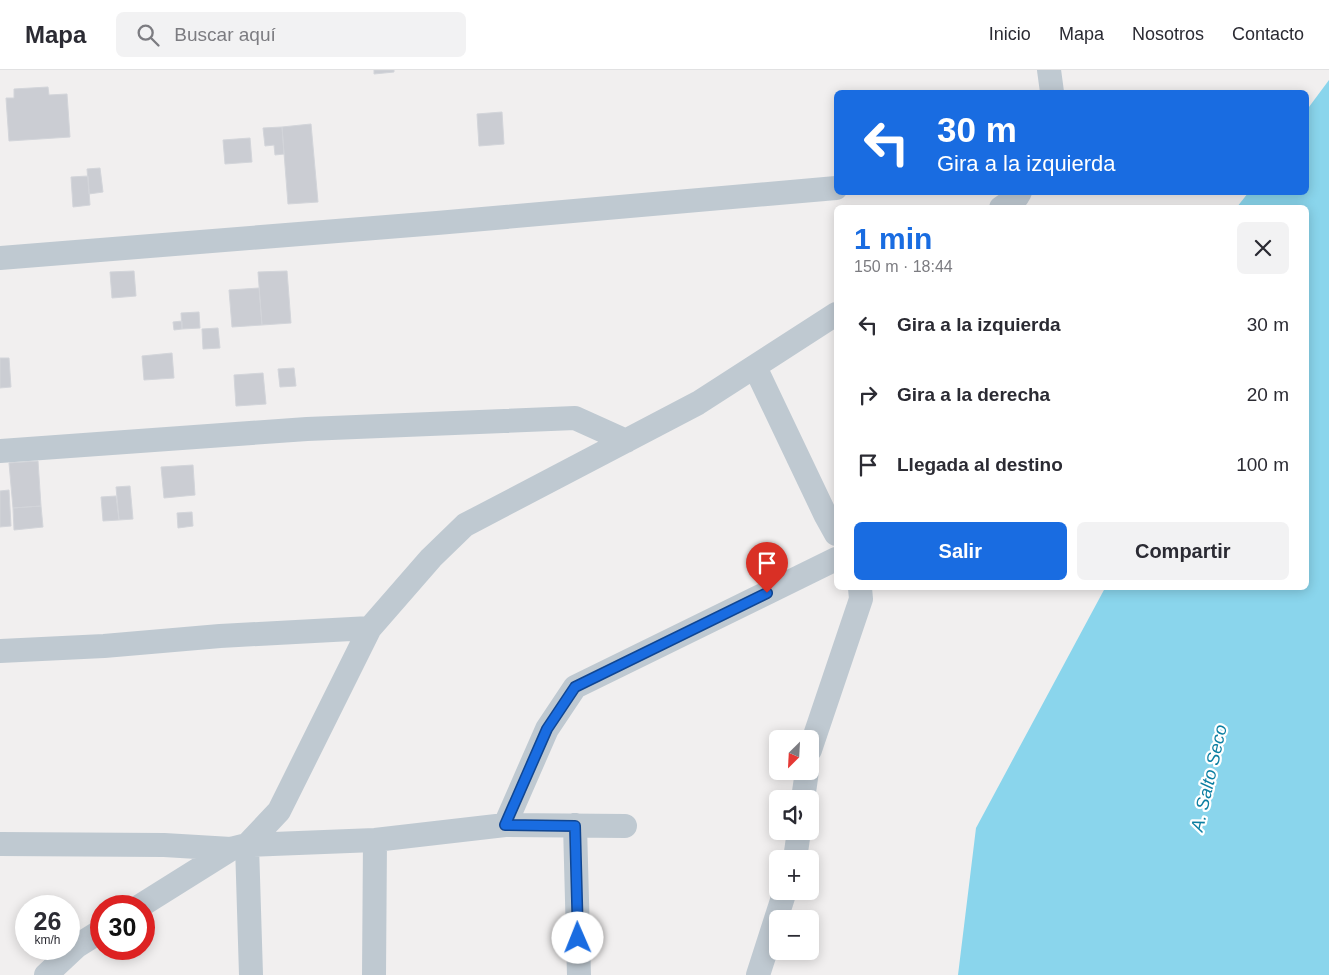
<!DOCTYPE html>
<html lang="es">
<meta charset="utf-8">
<style>
:root{--surface:#fff;--page:#f2f2f3;--text:#2b2b33;--muted:#7c7c81;--line:#e1e1e2;--accent:#196ce1}
body{margin:0;font-family:Arial,sans-serif;background:var(--page);color:var(--text);height:100vh;display:flex;flex-direction:column;font-size:19px;white-space:nowrap}
*{box-sizing:border-box;margin:0}
p{font-size:16px;color:var(--muted)}
.icon{flex:none;width:28px;height:28px;fill:none;stroke:currentColor;stroke-width:2;stroke-linecap:round;stroke-linejoin:round}
.map{position:relative;flex:1;overflow:hidden}
.details{position:absolute;left:834px;top:135px;width:475px;height:385px;display:flex;flex-direction:column;background:var(--surface);border-radius:8px;box-shadow:0 2px 12px #0003}
.details>*{flex:none}
.banner{position:absolute;left:834px;top:20px;width:475px;height:105px;border-radius:8px;box-shadow:0 2px 12px #0003;background:#196ce1;color:#fff;overflow:hidden}
.needle{width:32px;rotate:204deg}
.controls{position:absolute;left:769px;top:660px;display:grid;gap:10px}
.controls a{display:grid;place-items:center;width:50px;height:50px;border-radius:8px;background:var(--surface);box-shadow:0 2px 12px #0003;font-size:25px}
.speed{position:absolute;left:15px;top:825px;display:flex;gap:10px;font-size:25px;font-weight:700;text-align:center}
.speed>*{display:grid;place-content:center;width:65px;height:65px;border-radius:50%;background:var(--surface);box-shadow:0 2px 12px #0003;line-height:1}
.speed small{font-size:12px;font-weight:400}
.speed .limit{border:8px solid #d22;background:#fff;color:#111}
.pin{position:absolute;display:grid;place-items:center;width:42px;height:42px;color:#fff;margin:-51px -21px;border-radius:50% 50% 50% 0;rotate:-45deg;box-shadow:0 0 5px #0007}
.pin .icon{rotate:45deg}
.me{position:absolute;width:55px;margin:-28px;rotate:359deg;stroke-linejoin:round;filter:drop-shadow(0 0 4px #0008)}
.turn{display:flex;align-items:center;gap:18px;height:105px;padding:0 20px;font-size:22px}
.turn .icon{width:65px;height:65px;stroke-width:2.5}
.turn b{display:block;font-size:35px;line-height:42px}
.round{display:grid;place-items:center;flex:none;width:52px;height:52px;border-radius:8px;background:var(--page)}
.summary{display:flex;align-items:center;justify-content:space-between;height:85px;padding:0 20px}
h1{font-size:30px;font-weight:600;line-height:38px;color:var(--accent)}
.primary-button{display:flex;gap:10px;margin-top:auto;padding:10px 20px}
.primary-button a{flex:1;height:58px;border-radius:8px;background:var(--accent);color:#fff;font-size:20px;font-weight:600;line-height:58px;text-align:center}
.primary-button a+a{background:var(--page);color:var(--text)}
ul{padding:0;list-style:none}
li{display:flex;align-items:center;gap:15px;height:70px;padding:0 20px}
li div{flex:1}
li b{display:block;font-size:19px}
li em{font-style:normal}
header{display:flex;align-items:center;gap:30px;box-sizing:border-box;height:70px;padding:0 25px;background:var(--surface);border-bottom:1px solid var(--line)}
header strong{font-size:24px}
nav{display:flex;gap:28px;margin-inline-start:auto;font-size:18px}
.search{width:350px;height:45px;background:var(--page);display:flex;align-items:center;gap:12px;box-sizing:border-box;padding:0 18px;border-radius:8px;color:var(--muted);font-size:19px}
.map>svg:first-child{display:block}
.water{fill:#8ad5ec}
.building{fill:#cbcdd3;stroke:#d3d5da}
.lines{fill:none;stroke-linecap:round;stroke-linejoin:round}
.street{stroke:#bfc9d1;stroke-width:24}
.route-casing{stroke:#104692;stroke-width:12}
.route{stroke:#196ce1;stroke-width:9}
.labels{text-anchor:middle;dominant-baseline:central;stroke-width:4.5;stroke-linejoin:round;paint-order:stroke}
.water-label{font-size:18px;font-style:italic;fill:#0c7fa2;stroke:#fff}
</style>
<header>
<strong>Mapa</strong>
<div class="search"><svg class="icon" aria-label="search" viewBox="0 0 24 24"><circle cx="10" cy="10" r="6"/><path d="M15 15l6 6"/></svg>Buscar aquí</div>
<nav><a>Inicio</a><a>Mapa</a><a>Nosotros</a><a>Contacto</a></nav>
</header>
<div class="map">
<svg width="1329" height="905" viewBox="0 0 1329 905">
<rect width="100%" height="100%" fill="#f1efef"/>
<!-- water -->
<path class="water" d="M 1329,10 L 1329,905 L 958,905 L 976,758 L 1105,518 L 1306,518 L 1306,138 L 1237,137 L 1248,123 L 1306,122 L 1306,41 Z"/>
<!-- building -->
<path class="building" d="M 374,0 L 394,0 L 394,2 L 374,4 Z
M 48,17 L 49,25 L 67,24 L 70,67 L 9,71 L 6,28 L 14,28 L 14,19 Z
M 502,42 L 504,74 L 479,76 L 477,44 Z
M 311,54 L 318,132 L 288,134 L 282,57 Z
M 282,57 L 284,84 L 275,85 L 274,75 L 265,76 L 263,58 Z
M 250,68 L 252,92 L 225,94 L 223,70 Z
M 100,98 L 103,122 L 89,124 L 87,99 Z
M 88,106 L 90,135 L 73,137 L 71,107 Z
M 134,201 L 136,226 L 112,228 L 110,202 Z
M 287,201 L 291,253 L 262,255 L 258,202 Z
M 259,218 L 262,255 L 232,257 L 229,220 Z
M 199,242 L 200,258 L 182,259 L 181,243 Z
M 182,251 L 182,259 L 174,260 L 173,252 Z
M 218,258 L 220,278 L 203,279 L 202,259 Z
M 172,283 L 174,308 L 144,310 L 142,286 Z
M 0,288 L 9,288 L 11,317 L 0,318 Z
M 294,298 L 296,316 L 280,317 L 278,299 Z
M 263,303 L 266,334 L 236,336 L 234,305 Z
M 38,391 L 41,436 L 13,438 L 9,393 Z
M 193,395 L 195,425 L 164,428 L 161,397 Z
M 130,416 L 133,449 L 119,450 L 116,417 Z
M 9,420 L 11,456 L 0,457 L 0,421 Z
M 116,426 L 119,450 L 103,451 L 101,427 Z
M 41,436 L 43,457 L 14,460 L 13,438 Z
M 192,442 L 193,456 L 178,458 L 177,443 Z"/>
<g class="lines">
<!-- street -->
<path class="street" d="M 1049,0 L 1052,22
M 1001,138 L 1017,127 L 1020,122
M 0,188 L 437,153 L 836,118
M 755,297 L 826,446 L 836,464
M 0,381 L 307,359 L 575,348 L 626,371
M 0,581 L 104,576 L 220,566 L 370,558
M 810,680 L 861,529 L 860,518
M 803,729 L 807,701
M 505,755 L 547,659 L 575,617 L 836,489
M 575,755 L 579,905
M 0,774 L 164,775 L 231,779
M 795,789 L 799,761
M 140,836 L 231,779 L 247,775 L 279,741 L 370,558 L 431,488 L 465,455 L 698,333 L 836,244
M 46,905 L 77,876 L 101,861
M 251,905 L 247,775 L 375,770 L 505,755 L 625,756
M 374,905 L 375,770
M 758,905 L 785,821"/>
</g>
<g class="lines">
<defs>
<path id="route" d="M 578,868 L 575,756 L 505,755 L 547,659 L 575,617 L 767,523"/>
</defs>
<!-- route casing -->
<use href="#route" class="route-casing"/>
<!-- route -->
<use href="#route" class="route"/>
</g>
<g class="labels">
<!-- water labels -->
<g class="water-label">
<text transform="translate(1209 708) rotate(-77)">A. Salto Seco</text>
</g>
</g>
</svg>
<div class="controls">
<a><svg class="needle" viewBox="-14 -14 28 28"><path d="M0-13l5 13h-10z" fill="#e53935"/><path d="M0 13l5-13h-10z" fill="#7c7c81"/></svg></a>
<a><svg class="icon" aria-label="sound" viewBox="0 0 24 24"><path d="M4 9h4l5-4v14l-5-4H4zM17 9q2 3 0 6"/></svg></a>
<a>+</a>
<a>−</a>
</div>
<div class="speed"><div>26<small>km/h</small></div><div class="limit">30</div></div>
<div class="pin" style="left:767px;top:523px;background:#d93025"><svg class="icon" aria-label="arrive" viewBox="0 0 24 24"><path d="M6 21V4h12l-3 4 3 4H6"/></svg></div>
<svg class="me" style="left:578px;top:868px" viewBox="-20 -20 40 40"><circle r="19" fill="#fff"/><path d="M0-13L10 11 0 6-10 11z" fill="#196ce1"/></svg>
<div class="banner">
<div class="turn"><svg class="icon" aria-label="left" viewBox="0 0 24 24"><path d="M17 20v-9H6M10 6l-5 5 5 5"/></svg><div><b>30 m</b>Gira a la izquierda</div></div>
</div>
<section class="details">
<div class="summary"><div><h1>1 min</h1><p>150 m · 18:44</p></div><a class="round"><svg class="icon" aria-label="close" viewBox="0 0 24 24"><path d="M6 6l12 12M18 6L6 18"/></svg></a></div>
<ul>
<li><svg class="icon" aria-label="left" viewBox="0 0 24 24"><path d="M17 20v-9H6M10 6l-5 5 5 5"/></svg><div><b>Gira a la izquierda</b></div><em>30 m</em></li>
<li><svg class="icon" aria-label="right" viewBox="0 0 24 24"><path d="M7 20v-9h11M14 6l5 5-5 5"/></svg><div><b>Gira a la derecha</b></div><em>20 m</em></li>
<li><svg class="icon" aria-label="arrive" viewBox="0 0 24 24"><path d="M6 21V4h12l-3 4 3 4H6"/></svg><div><b>Llegada al destino</b></div><em>100 m</em></li>
</ul>
<div class="primary-button"><a>Salir</a><a>Compartir</a></div>
</section>
</div>
